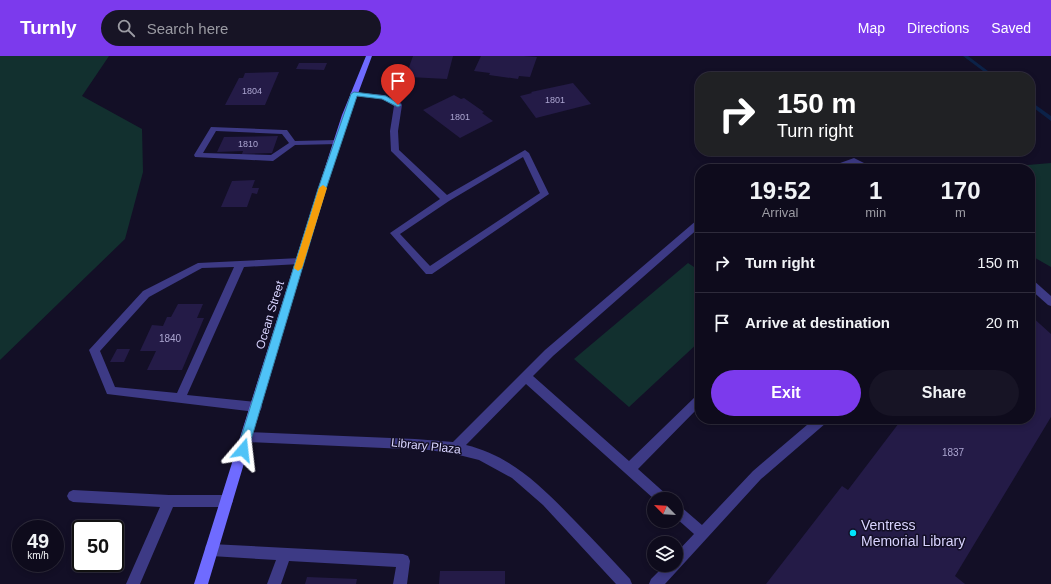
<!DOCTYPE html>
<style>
:root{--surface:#0e0b1c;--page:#171425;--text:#f1f3f6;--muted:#9b9ba3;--line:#2e2b3b;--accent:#7c3aed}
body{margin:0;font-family:Arial,sans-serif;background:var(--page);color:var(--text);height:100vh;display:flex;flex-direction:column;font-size:15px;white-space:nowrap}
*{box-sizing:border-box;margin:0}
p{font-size:13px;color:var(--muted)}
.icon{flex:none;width:22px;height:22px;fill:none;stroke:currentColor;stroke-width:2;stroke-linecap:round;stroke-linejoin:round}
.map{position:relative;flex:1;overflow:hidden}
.details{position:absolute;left:695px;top:108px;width:340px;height:260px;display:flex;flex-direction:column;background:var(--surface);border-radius:16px;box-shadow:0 2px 6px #0003,0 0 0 1px var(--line)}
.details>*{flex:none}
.top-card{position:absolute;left:695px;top:16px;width:340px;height:84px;border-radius:16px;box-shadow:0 2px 6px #0003,0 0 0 1px var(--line);background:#202124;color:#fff;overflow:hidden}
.needle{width:26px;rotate:294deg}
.controls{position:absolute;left:647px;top:436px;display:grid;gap:8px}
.controls a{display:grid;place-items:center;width:36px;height:36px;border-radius:50%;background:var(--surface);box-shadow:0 2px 6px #0003,0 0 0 1px var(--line);font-size:20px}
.speed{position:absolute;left:12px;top:464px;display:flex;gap:8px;font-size:20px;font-weight:700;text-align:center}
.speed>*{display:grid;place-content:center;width:52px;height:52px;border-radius:50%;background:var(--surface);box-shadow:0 2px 6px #0003,0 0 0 1px var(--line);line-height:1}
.speed small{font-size:10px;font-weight:400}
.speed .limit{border:2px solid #111;border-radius:6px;background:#fff;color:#111}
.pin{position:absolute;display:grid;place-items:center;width:34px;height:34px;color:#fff;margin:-41px -17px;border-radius:50% 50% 50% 0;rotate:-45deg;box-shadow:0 0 4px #0007}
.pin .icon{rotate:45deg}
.me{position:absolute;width:44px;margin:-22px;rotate:17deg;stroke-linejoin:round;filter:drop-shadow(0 0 3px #0008)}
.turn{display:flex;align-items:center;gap:14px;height:84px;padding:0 16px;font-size:18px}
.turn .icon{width:52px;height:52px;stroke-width:2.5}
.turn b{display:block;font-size:28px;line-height:34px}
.eta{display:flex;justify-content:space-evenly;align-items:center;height:68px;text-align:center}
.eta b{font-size:24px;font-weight:800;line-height:28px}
.action{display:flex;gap:8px;margin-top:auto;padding:8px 16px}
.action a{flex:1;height:46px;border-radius:24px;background:var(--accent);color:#fff;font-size:16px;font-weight:800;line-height:46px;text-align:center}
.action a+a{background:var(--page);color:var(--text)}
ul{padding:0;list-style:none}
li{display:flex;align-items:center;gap:12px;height:60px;padding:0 16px;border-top:1px solid var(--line)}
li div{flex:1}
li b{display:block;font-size:15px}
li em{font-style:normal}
header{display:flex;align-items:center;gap:24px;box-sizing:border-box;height:56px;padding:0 20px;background:var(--accent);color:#fff}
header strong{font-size:19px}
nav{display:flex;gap:22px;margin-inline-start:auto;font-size:14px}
.search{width:280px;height:36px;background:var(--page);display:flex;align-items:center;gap:10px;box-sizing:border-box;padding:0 14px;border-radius:22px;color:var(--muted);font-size:15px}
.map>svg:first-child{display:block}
.green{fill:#12302f}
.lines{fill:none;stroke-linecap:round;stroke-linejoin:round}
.stream{fill:#0c2248;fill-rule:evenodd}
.building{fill:#241b47}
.lane{fill:#3d3a85;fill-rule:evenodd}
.secondary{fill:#6f6bff;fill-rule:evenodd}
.route{fill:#4fc3f7;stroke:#337fa1}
.slow{fill:#f59e0b}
.poi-dot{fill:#00e5ff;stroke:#130f26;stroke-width:1.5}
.labels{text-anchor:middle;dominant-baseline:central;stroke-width:3;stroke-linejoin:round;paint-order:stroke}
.far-number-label{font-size:9px;fill:#aca6d1}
.number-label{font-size:10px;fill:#aca6d1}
.street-label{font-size:12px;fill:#d9d4ff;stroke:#130f26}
.near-poi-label{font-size:14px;fill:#d9d4ff;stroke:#130f26;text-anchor:start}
</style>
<header>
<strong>Turnly</strong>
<div class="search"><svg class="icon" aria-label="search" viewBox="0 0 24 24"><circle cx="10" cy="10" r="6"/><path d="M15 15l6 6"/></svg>Search here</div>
<nav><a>Map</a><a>Directions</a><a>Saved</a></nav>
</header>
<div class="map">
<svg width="1051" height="528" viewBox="0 0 1051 528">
<rect width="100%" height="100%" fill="#130f26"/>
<!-- green -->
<path class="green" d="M 0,0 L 109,0 L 82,40 L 142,73 L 143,116 L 125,183 L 0,304 Z
M 1051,107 L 1051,211 L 1030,199 L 1030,113 L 980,113 Z
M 688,207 L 700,215 L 700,285 L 629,351 L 574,303 Z"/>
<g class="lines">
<!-- stream -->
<path class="stream" d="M 963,0 L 968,0 L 996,21 L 991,21 Z
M 1030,45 L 1051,60 L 1051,65 L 1030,49 Z"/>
</g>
<!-- building -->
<path class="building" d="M 413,0 L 453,0 L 447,23 L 409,21 L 411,14 L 408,14 Z
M 481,0 L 524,0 L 537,1 L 530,21 L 519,20 L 518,23 L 489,19 L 490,17 L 474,15 Z
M 299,7 L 327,7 L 324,14 L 296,13 Z
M 279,16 L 265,49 L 225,49 L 239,22 L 243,22 L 245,17 Z
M 573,27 L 591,48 L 536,62 L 520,40 L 532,37 L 531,36 Z
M 454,39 L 461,43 L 464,42 L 484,56 L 482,57 L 493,65 L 460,82 L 423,54 Z
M 278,80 L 272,97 L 242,98 L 243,95 L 217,96 L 224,81 Z
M 255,124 L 252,132 L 259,132 L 257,138 L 252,137 L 247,151 L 221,151 L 232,125 Z
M 178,248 L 203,248 L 197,262 L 204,262 L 182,314 L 147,314 L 156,295 L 140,295 L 152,269 L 163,270 L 167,261 L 171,261 Z
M 1030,259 L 1051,278 L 1051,361 L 955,520 L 965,528 L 766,528 L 842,430 L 848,434 L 902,363 L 1030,363 Z
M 117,293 L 130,293 L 124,306 L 110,306 Z
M 440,515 L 505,515 L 505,528 L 439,528 Z
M 307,521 L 357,523 L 356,528 L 305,528 Z"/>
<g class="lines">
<!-- lane -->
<path class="lane" d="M 351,36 L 384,39 L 401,47 L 402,49 L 398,75 L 399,94 L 447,139 L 525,94 L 529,97 L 549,138 L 432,218 L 426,218 L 390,177 L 440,143 L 391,95 L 390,75 L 394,50 L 382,43 L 354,40 L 350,38 ZM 523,101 L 540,137 L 430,210 L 400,178 L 449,145 Z
M 211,71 L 284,74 L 287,74 L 295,85 L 338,84 L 342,86 L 338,88 L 295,89 L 273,105 L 195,101 L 194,99 ZM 216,75 L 282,78 L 289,87 L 271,99 L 203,97 Z
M 854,102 L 876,113 L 865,113 L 854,108 L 840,113 L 828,113 L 829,111 Z
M 700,163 L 700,171 L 553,300 L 533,320 L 629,405 L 696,340 L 700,338 L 700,350 L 638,413 L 667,439 L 669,443 L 654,443 L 526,328 L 466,389 C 512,400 543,432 575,465 C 594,484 612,504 630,523 L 632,528 L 616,528 L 543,449 L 512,422 L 479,404 L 455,398 L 429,394 L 247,386 L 243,385 L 241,381 L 243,377 L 247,376 L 415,383 L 453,386 L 545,294 L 697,164 Z
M 300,202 L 305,205 L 300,208 L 244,211 L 187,339 L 256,346 L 260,347 L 262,351 L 260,355 L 256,356 L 107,338 L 89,294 L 143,235 L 198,207 ZM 234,211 L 177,337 L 115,331 L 100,295 L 149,241 L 202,212 Z
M 1030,223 L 1033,224 L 1051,240 L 1051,250 L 1048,249 L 1030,233 Z
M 814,363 L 828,363 L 826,367 L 761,423 L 665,528 L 649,528 L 651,523 L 665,509 L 676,509 L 676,497 L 694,478 L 676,462 L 676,448 L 680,450 L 702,469 L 753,415 Z
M 73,434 L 169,439 L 227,439 L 231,441 L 233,445 L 231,449 L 227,451 L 173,451 L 140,528 L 126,528 L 160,451 L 73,446 L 69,444 L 67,440 L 69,436 Z
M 211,488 L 403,498 L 408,500 L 410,505 L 407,528 L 393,528 L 396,511 L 289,505 L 281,528 L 267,528 L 276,504 L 211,500 L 206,499 L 205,494 L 206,489 Z"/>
<!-- secondary -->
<path class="secondary" d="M 366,0 L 372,0 L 350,59 L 326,133 L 208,528 L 194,528 L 318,133 L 342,59 Z"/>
</g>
<!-- route -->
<path class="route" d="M 354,36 L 386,40 L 401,49 L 398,51 L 382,43 L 357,40 L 326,133 L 248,394 L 246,398 L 243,399 L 239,398 L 237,394 L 318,133 L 351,38 Z"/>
<!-- slow -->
<path class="slow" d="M 323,129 L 327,132 L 302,212 L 298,215 L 294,212 L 319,132 Z"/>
<!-- markers -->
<circle class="poi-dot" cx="853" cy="477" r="4"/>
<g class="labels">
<!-- far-number labels -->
<g class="far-number-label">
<text x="252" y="35">1804</text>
<text x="555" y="44">1801</text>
<text x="460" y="61">1801</text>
<text x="248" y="88">1810</text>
</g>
<!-- number labels -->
<g class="number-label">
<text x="170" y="282">1840</text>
<text x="953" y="396">1837</text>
</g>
<!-- street labels -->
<g class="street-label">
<text transform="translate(270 259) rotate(-73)">Ocean Street</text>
<text transform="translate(426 390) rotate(6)">Library Plaza</text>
</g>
<!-- near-poi labels -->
<g class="near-poi-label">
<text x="861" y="469">Ventress<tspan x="861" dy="16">Memorial Library</tspan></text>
</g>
</g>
</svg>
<div class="controls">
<a><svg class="needle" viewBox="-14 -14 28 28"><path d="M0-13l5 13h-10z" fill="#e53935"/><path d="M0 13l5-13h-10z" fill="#9b9ba3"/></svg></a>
<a><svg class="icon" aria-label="layers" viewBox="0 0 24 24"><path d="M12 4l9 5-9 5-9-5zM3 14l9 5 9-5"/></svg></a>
</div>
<div class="speed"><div>49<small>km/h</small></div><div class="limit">50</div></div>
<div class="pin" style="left:398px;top:49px;background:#d93025"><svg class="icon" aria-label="arrive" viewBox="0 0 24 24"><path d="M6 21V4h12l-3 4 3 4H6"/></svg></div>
<svg class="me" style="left:243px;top:394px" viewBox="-20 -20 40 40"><path d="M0-17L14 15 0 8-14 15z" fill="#4fc3f7" stroke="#fff" stroke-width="4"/></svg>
<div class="top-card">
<div class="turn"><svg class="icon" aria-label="right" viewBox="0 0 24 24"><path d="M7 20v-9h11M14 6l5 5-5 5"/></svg><div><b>150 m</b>Turn right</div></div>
</div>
<section class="details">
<div class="eta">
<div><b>19:52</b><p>Arrival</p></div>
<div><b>1</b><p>min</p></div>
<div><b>170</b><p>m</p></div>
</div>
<ul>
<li><svg class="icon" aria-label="right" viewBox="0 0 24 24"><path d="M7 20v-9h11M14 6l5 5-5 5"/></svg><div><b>Turn right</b></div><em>150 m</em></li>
<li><svg class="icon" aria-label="arrive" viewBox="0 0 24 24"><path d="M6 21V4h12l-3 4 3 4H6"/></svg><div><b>Arrive at destination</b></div><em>20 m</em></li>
</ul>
<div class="action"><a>Exit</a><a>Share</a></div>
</section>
</div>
